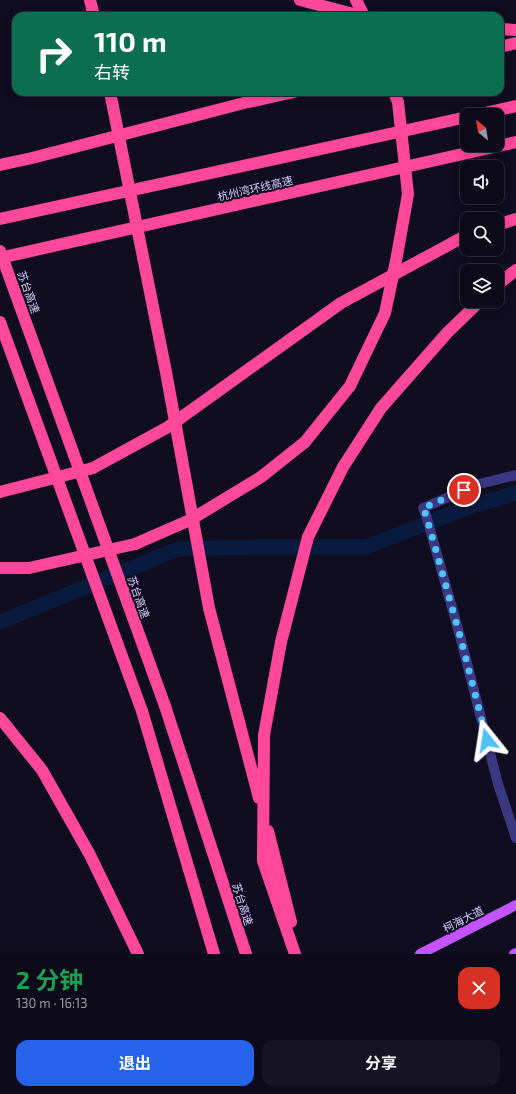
<!DOCTYPE html>
<html lang="zh">
<meta charset="utf-8">
<style>
:root{--surface:#0d0a19;--page:#161322;--text:#f1f3f6;--muted:#9a9aa2;--line:#2d2b38;--accent:#2563eb}
body{margin:0;font-family:"Exo 2","Noto Sans SC",sans-serif;background:var(--page);color:var(--text);height:100vh;display:flex;flex-direction:column;font-size:15px;white-space:nowrap}
*{box-sizing:border-box;margin:0}
p{font-size:13px;color:var(--muted)}
.icon{flex:none;width:22px;height:22px;fill:none;stroke:currentColor;stroke-width:2;stroke-linecap:round;stroke-linejoin:round}
.map{position:relative;height:954px;overflow:hidden}
.side{display:flex;flex-direction:column;background:var(--surface);flex:1}
.side>*{flex:none}
.banner{position:absolute;left:12px;top:12px;width:492px;height:84px;border-radius:12px;box-shadow:0 2px 10px #0003,0 0 0 1px var(--line);background:#0b6e4f;color:#fff;overflow:hidden}
.needle{width:26px;rotate:330deg}
.buttons{position:absolute;left:460px;top:108px;display:grid;gap:8px}
.buttons a{display:grid;place-items:center;width:44px;height:44px;border-radius:8px;background:var(--surface);box-shadow:0 2px 10px #0003,0 0 0 1px var(--line);font-size:20px}
.pin{position:absolute;display:grid;place-items:center;width:34px;height:34px;color:#fff;margin:-17px;border:2px solid #fff;border-radius:50%;box-shadow:0 1px 4px #0007}
.me{position:absolute;width:44px;margin:-22px;rotate:345deg;stroke-linejoin:round;filter:drop-shadow(0 0 3px #0008)}
.turn{display:flex;align-items:center;gap:14px;height:84px;padding:0 16px;font-size:18px}
.turn .icon{width:52px;height:52px;stroke-width:2.5}
.turn b{display:block;font-size:28px;line-height:34px}
.round{display:grid;place-items:center;flex:none;width:42px;height:42px;border-radius:12px;background:var(--page)}
.overview{display:flex;align-items:center;justify-content:space-between;height:68px;padding:0 16px}
h1{font-size:24px;font-weight:700;line-height:30px;color:#1e9e55}
.action{display:flex;gap:8px;margin-top:auto;padding:8px 16px}
.action a{flex:1;height:46px;border-radius:12px;background:var(--accent);color:#fff;font-size:16px;font-weight:700;line-height:46px;text-align:center}
.action a+a{background:var(--page);color:var(--text)}
.map>svg:first-child{display:block}
.lines{fill:none;stroke-linecap:round;stroke-linejoin:round}
.canal{stroke:#081b3f;stroke-width:15}
.minor{stroke:#3c3781;stroke-width:10}
.primary{stroke:#c454ff;stroke-width:10}
.motorway{stroke:#ff489b;stroke-width:12}
.motorway-bridge{stroke:#ff489b;stroke-width:12}
.route{stroke:#4fc3f7;stroke-width:7;stroke-dasharray:0 12.6}
.labels{text-anchor:middle;dominant-baseline:central;stroke-width:4;stroke-linejoin:round;paint-order:stroke}
.street-label{font-size:11px;fill:#d4cdff;stroke:#110d21}
</style>
<div class="map">
<svg width="516" height="954" viewBox="0 0 516 954">
<rect width="100%" height="100%" fill="#110d21"/>
<g class="lines">
<!-- canal -->
<path class="canal" d="M 0,622 L 178,549 L 258,547 L 366,547 L 466,508 L 516,493"/>
<!-- minor -->
<path class="minor" d="M 516,475 L 479,484 L 423,508 L 426,515 L 460,636 L 498,784 L 516,838"/>
<!-- primary -->
<path class="primary" d="M 420,954 L 516,905
M 514,954 L 516,953"/>
<!-- motorway -->
<path class="motorway" d="M 90,0 L 94,16
M 300,0 L 361,16
M 356,0 L 364,16
M 500,29 L 516,30
M 500,47 L 516,43
M 476,115 L 516,106
M 0,165 L 32,158 L 244,103 L 294,92
M 0,219 L 467,117
M 497,225 L 516,219
M 0,258 L 516,142
M 497,285 L 516,270
M 0,492 L 93,468 L 168,427 L 341,303 L 467,235
M 0,568 L 29,568 L 135,544
M 209,608 L 259,798
M 165,706 L 246,954
M 142,711 L 214,954
M 0,718 L 42,770 L 90,855 L 138,954
M 268,831 L 291,922
M 295,954 L 263,861 L 264,735 L 281,642 L 308,537 L 343,467 L 381,408 L 447,333 L 480,301"/>
<!-- motorway-bridge -->
<path class="motorway-bridge" d="M 110,92 L 166,372 L 209,608
M 0,251 L 165,706
M 0,322 L 142,711
M 135,544 L 190,520 L 261,477 L 305,442 L 350,386 L 385,313 L 396,261 L 408,194 L 398,102 L 394,92"/>
</g>
<g class="lines">
<!-- route -->
<path class="route" d="M 464,490 L 423,508 L 426,515 L 460,636 L 487,740"/>
</g>
<g class="labels">
<!-- street labels -->
<g class="street-label">
<text transform="translate(255 188) rotate(-13)">杭州湾环线高速</text>
<text transform="translate(29 292) rotate(70)">苏台高速</text>
<text transform="translate(139 597) rotate(70)">苏台高速</text>
<text transform="translate(243 904) rotate(72)">苏台高速</text>
<text transform="translate(463 919) rotate(-27)">柯海大道</text>
</g>
</g>
</svg>
<div class="buttons">
<a><svg class="needle" viewBox="-14 -14 28 28"><path d="M0-13l5 13h-10z" fill="#e53935"/><path d="M0 13l5-13h-10z" fill="#9a9aa2"/></svg></a>
<a><svg class="icon" aria-label="sound" viewBox="0 0 24 24"><path d="M4 9h4l5-4v14l-5-4H4zM17 9q2 3 0 6"/></svg></a>
<a><svg class="icon" aria-label="search" viewBox="0 0 24 24"><circle cx="10" cy="10" r="6"/><path d="M15 15l6 6"/></svg></a>
<a><svg class="icon" aria-label="layers" viewBox="0 0 24 24"><path d="M12 4l9 5-9 5-9-5zM3 14l9 5 9-5"/></svg></a>
</div>
<div class="pin" style="left:464px;top:490px;background:#d93025"><svg class="icon" aria-label="arrive" viewBox="0 0 24 24"><path d="M6 21V4h12l-3 4 3 4H6"/></svg></div>
<svg class="me" style="left:487px;top:740px" viewBox="-20 -20 40 40"><path d="M0-17L14 15 0 8-14 15z" fill="#4fc3f7" stroke="#fff" stroke-width="4"/></svg>
<div class="banner">
<div class="turn"><svg class="icon" aria-label="right" viewBox="0 0 24 24"><path d="M7 20v-9h11M14 6l5 5-5 5"/></svg><div><b>110 m</b>右转</div></div>
</div>
</div>
<section class="side">
<div class="overview"><div><h1>2 分钟</h1><p>130 m · 16:13</p></div><a class="round" style="background:#d93025;color:#fff"><svg class="icon" aria-label="close" viewBox="0 0 24 24"><path d="M6 6l12 12M18 6L6 18"/></svg></a></div>
<div class="action"><a>退出</a><a>分享</a></div>
</section>
